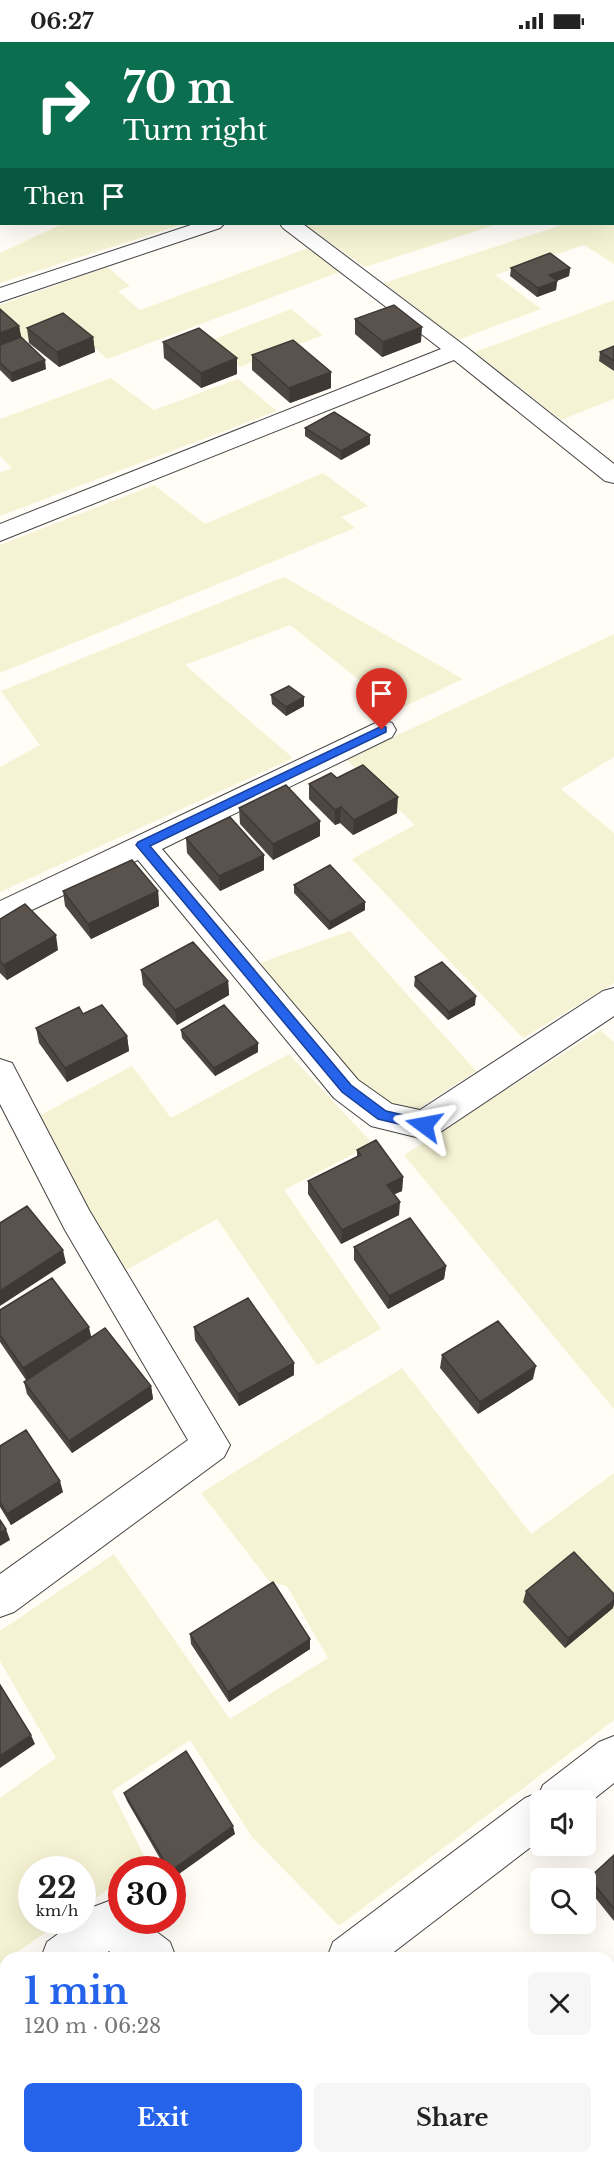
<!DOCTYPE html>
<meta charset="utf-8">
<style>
:root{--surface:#fff;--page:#f6f6f6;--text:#222;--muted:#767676;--accent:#2563eb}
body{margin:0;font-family:"Libre Baskerville",serif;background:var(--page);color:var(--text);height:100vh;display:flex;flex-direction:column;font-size:22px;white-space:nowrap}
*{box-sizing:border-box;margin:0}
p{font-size:20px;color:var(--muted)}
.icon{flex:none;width:33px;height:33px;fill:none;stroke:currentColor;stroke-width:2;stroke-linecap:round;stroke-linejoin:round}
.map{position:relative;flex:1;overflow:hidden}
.sheet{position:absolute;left:0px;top:1910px;width:615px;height:212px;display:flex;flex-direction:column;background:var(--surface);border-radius:18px 18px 0 0;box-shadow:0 6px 24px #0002}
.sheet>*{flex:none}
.hud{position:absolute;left:0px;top:0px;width:615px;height:183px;box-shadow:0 6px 24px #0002;background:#0b6e4f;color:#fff;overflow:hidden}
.fabs{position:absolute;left:530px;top:1748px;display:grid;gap:12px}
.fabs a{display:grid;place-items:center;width:66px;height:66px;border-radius:9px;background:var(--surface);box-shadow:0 6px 24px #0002;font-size:30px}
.speed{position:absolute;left:18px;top:1814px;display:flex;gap:12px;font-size:30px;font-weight:700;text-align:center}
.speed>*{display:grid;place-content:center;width:78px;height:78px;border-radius:50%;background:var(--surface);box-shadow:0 6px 24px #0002;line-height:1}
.speed small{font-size:15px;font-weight:400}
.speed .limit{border:9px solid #d22;background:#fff;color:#111}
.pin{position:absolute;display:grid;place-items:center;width:51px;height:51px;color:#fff;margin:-62px -26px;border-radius:50% 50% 50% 0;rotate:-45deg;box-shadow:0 0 6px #0007}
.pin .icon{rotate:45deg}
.me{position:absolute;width:66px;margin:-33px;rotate:283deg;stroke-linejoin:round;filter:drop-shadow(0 0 4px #0008)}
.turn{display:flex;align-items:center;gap:21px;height:126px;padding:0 24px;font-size:27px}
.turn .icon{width:78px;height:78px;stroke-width:2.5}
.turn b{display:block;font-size:42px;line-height:51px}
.then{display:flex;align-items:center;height:57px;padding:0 24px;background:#0003;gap:12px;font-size:22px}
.round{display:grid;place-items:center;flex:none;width:63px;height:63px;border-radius:9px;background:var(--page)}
.summary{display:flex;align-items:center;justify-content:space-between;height:102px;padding:0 24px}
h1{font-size:36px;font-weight:800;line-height:45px;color:var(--accent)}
.button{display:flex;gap:12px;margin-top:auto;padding:12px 24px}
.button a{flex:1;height:69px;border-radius:9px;background:var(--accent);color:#fff;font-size:24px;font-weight:800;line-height:69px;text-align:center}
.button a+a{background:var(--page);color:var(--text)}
.status{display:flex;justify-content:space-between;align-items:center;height:42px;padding:0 30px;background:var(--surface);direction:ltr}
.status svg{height:16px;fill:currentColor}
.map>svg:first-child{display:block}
.farmland{fill:#f6f3d4}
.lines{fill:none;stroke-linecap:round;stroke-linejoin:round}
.minor-casing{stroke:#444;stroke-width:2}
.minor{fill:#fff;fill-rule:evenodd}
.wall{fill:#4d4742}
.shaded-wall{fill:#3f3936}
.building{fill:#5a524d;stroke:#3f3936;stroke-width:1.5}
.route{fill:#2563eb;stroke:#184099;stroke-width:1.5}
</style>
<div class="status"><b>06:27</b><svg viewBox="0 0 49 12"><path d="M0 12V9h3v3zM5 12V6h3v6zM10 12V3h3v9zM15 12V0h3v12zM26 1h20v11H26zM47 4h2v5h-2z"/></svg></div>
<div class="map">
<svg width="614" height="2120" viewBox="0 0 614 2120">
<rect width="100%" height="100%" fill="#fffdf5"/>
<!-- farmland -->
<path class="farmland" d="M 614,165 L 614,222 L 584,203 L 495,233 L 541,267 L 458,298 L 384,241 L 565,182 L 614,182 Z
M 62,182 L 183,182 L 0,241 L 0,211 Z
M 303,182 L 498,182 L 365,225 Z
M 308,206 L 339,230 L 107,317 L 67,282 L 25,298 L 0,274 L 0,263 L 107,225 L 130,244 L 118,249 L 140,268 Z
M 614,258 L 614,357 L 561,378 L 475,310 Z
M 291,267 L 323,293 L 240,325 L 209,299 Z
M 111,336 L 154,368 L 238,337 L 277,369 L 0,474 L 0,431 L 12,426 L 0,414 L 0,377 Z
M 323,431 L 368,464 L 341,475 L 355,486 L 0,631 L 0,503 L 154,443 L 205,482 Z
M 284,535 L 463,637 L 397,668 L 290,583 L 185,623 L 293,716 L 0,850 L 0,725 L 40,703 L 1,649 Z
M 614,592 L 614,715 L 561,747 L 614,791 L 614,941 L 523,996 L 352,817 L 415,783 L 346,717 Z
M 350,889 L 476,1029 L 418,1067 L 388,1061 L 356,1040 L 260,921 Z
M 600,988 L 614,1000 L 614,1367 L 404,1113 Z
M 289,1012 L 373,1102 L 284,1148 L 381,1287 L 317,1323 L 217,1177 L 123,1230 L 39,1074 L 132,1024 L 171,1076 Z
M 402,1326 L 531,1492 L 614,1431 L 614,1678 L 339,1884 L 252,1795 L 190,1698 L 112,1749 L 147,1820 L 137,1827 L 122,1827 L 121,1838 L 83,1865 L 82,1827 L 32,1827 L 32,1878 L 64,1878 L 10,1915 L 6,1916 L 6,1918 L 0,1922 L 0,1756 L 56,1716 L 0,1619 L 0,1589 L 114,1512 L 230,1677 L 328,1616 L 287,1544 L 270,1540 L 201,1451 Z
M 5,2005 L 6,2115 L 56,2115 L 58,2120 L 0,2120 L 0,2009 Z"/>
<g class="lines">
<defs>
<path id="minor" d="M 172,0 L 192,0 L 193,2 L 173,2 Z
M 0,139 L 2,139 L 0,152 Z
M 194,182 L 224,182 L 220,186 L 0,260 L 0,246 Z
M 280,182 L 303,182 L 465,304 L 614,422 L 614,441 L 605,439 L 454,318 L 0,499 L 0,482 L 441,307 L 283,186 Z
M 382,678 L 392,681 L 396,688 L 392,695 L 162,807 L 358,1038 L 392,1062 L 420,1068 L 603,949 L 614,946 L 614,974 L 436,1093 L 424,1097 L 371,1084 L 334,1056 L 138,818 L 0,883 L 0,859 Z
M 0,1017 L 12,1021 L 89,1168 L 230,1403 L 224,1415 L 14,1570 L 0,1575 L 0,1532 L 188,1398 L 65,1188 L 0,1062 Z
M 614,1694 L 614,1741 L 585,1764 L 585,1758 L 540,1758 L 540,1798 L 386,1916 L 327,1916 L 333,1900 L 525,1756 L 540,1750 L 543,1743 L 599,1700 Z
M 109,1859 L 122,1864 L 122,1878 L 141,1878 L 170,1900 L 176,1916 L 117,1916 L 109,1909 L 100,1916 L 41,1916 L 47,1900 L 77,1878 L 82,1878 L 82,1874 L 93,1865 Z
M 6,1935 L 6,1982 L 0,1985 L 0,1938 Z"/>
</defs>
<!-- minor casing -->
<use href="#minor" class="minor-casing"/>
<!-- minor -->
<use href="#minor" class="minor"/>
</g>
<!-- wall -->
<path class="wall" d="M 511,226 L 570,226 L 569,234 L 557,239 L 556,248 L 537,255 L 510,234 Z
M 0,267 L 19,284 L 21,295 L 46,327 L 12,340 L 0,328 Z
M 355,277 L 421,300 L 382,315 L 355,292 Z
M 27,286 L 93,295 L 95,310 L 59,325 L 29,301 Z
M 163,300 L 237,316 L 237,332 L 201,346 L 164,316 Z
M 614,304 L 614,329 L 599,319 L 600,310 Z
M 252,313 L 331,330 L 331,346 L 290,361 L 252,328 Z
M 305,386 L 370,393 L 370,402 L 341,418 L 305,394 Z
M 271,653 L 304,655 L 304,664 L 286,674 L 272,662 Z
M 337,736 L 397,771 L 353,793 L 340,781 L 335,783 L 309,757 L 309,742 Z
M 239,766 L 320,779 L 320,794 L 273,818 L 240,782 Z
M 186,796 L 264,828 L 220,849 L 187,811 Z
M 294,843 L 365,868 L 329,888 L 294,851 Z
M 63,849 L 158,849 L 159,864 L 91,897 L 65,864 Z
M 0,877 L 58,908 L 7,938 L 0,931 Z
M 141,928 L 228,939 L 229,953 L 177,983 L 143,943 Z
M 415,935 L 475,963 L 448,978 L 414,944 Z
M 83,972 L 127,994 L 129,1009 L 67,1040 L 39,1001 L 36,986 Z
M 181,988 L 258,1010 L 215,1034 L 182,996 Z
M 357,1108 L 403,1135 L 402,1149 L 394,1152 L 399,1173 L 341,1202 L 308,1152 L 308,1139 L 357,1114 Z
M 354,1205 L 446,1224 L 444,1237 L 388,1267 L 354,1218 Z
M 0,1268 L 91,1295 L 151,1344 L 153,1357 L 72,1411 L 27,1352 L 24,1340 L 26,1338 L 0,1300 Z
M 194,1285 L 294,1321 L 294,1333 L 239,1364 L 195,1298 Z
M 442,1313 L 533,1337 L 478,1372 L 440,1326 Z
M 0,1404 L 63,1450 L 11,1483 L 0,1465 Z
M 526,1549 L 613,1566 L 565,1606 L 523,1560 Z
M 190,1592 L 310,1607 L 229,1660 L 191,1602 Z
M 124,1751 L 235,1792 L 172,1827 L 166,1827 L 127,1759 Z
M 614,1813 L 614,1879 L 585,1843 L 589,1836 Z"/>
<!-- shaded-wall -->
<path class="shaded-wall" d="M 0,18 L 2,18 L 2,26 L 0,27 Z
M 2,168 L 2,177 L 0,178 L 0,169 Z
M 570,226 L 569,234 L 548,242 L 549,233 Z
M 557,239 L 556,248 L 537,255 L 538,246 Z
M 19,284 L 22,299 L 0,307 L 0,291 Z
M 422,285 L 421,300 L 382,315 L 383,300 Z
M 93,295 L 95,310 L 59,325 L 57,310 Z
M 237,316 L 237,332 L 201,346 L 201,331 Z
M 45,318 L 46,327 L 12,340 L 11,331 Z
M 331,330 L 331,346 L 290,361 L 289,346 Z
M 370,393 L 370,402 L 341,418 L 341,409 Z
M 304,655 L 304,664 L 286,674 L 286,665 Z
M 398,755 L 397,771 L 353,793 L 354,778 Z
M 341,765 L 340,781 L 335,783 L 335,768 Z
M 320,779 L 320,794 L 273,818 L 273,802 Z
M 264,813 L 264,828 L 220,849 L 219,834 Z
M 158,849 L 159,864 L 91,897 L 88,882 Z
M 365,860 L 365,868 L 329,888 L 330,880 Z
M 56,893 L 58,908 L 7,938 L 4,923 Z
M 228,939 L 229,953 L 177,983 L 175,968 Z
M 476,954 L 475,963 L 448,978 L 449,970 Z
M 127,994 L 129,1009 L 67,1040 L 65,1026 Z
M 258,1001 L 258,1010 L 215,1034 L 214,1026 Z
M 403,1135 L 402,1149 L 386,1156 L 387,1143 Z
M 400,1160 L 399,1173 L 341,1202 L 342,1188 Z
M 63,1208 L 66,1221 L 0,1264 L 0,1249 Z
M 446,1224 L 444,1237 L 388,1267 L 389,1254 Z
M 89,1285 L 92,1298 L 27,1338 L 23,1326 Z
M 294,1321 L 294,1333 L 239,1364 L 238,1352 Z
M 536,1324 L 533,1337 L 478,1372 L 480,1360 Z
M 151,1344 L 153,1357 L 72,1411 L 69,1399 Z
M 60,1439 L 63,1450 L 11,1483 L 7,1472 Z
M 6,1487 L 10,1498 L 0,1504 L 0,1491 Z
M 614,1558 L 614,1563 L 613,1566 L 565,1606 L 568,1596 Z
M 310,1597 L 310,1607 L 229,1660 L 228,1650 Z
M 31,1693 L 35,1702 L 0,1726 L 0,1714 Z
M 233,1784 L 235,1792 L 172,1837 L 172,1828 Z"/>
<!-- building -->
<path class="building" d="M 0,5 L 2,6 L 2,18 L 0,18 Z
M 550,211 L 570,226 L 549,233 L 557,239 L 538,246 L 511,226 Z
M 394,263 L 422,285 L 383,300 L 355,277 Z
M 0,267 L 19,284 L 0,291 Z
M 63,271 L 93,295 L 57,310 L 27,286 Z
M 199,286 L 237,316 L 201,331 L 163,300 Z
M 21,295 L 45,318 L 11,331 L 0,321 L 0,303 Z
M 293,298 L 331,330 L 289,346 L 252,313 Z
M 614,304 L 614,319 L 600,310 Z
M 334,370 L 370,393 L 341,409 L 305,386 Z
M 289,644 L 304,655 L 286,665 L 271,653 Z
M 363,723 L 398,755 L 354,778 L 341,765 L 335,768 L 309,742 L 331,731 L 337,736 Z
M 286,743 L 320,779 L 273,802 L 239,766 Z
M 230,775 L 264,813 L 219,834 L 186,796 Z
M 132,818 L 158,849 L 88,882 L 63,849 Z
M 330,823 L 365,860 L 330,880 L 294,843 Z
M 25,862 L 56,893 L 4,923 L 0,919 L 0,877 Z
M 193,900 L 228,939 L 175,968 L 141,928 Z
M 442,920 L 476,954 L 449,970 L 415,935 Z
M 102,963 L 127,994 L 65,1026 L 36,986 L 79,965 L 83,972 Z
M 224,963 L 258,1001 L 214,1026 L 181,988 Z
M 376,1098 L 403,1135 L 387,1143 L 400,1160 L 342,1188 L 308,1139 L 361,1113 L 357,1108 Z
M 27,1164 L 63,1208 L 0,1249 L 0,1181 Z
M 410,1176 L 446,1224 L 389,1254 L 354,1205 Z
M 52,1236 L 89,1285 L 23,1326 L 0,1293 L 0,1268 Z
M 248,1256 L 294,1321 L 238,1352 L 194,1285 Z
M 498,1279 L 536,1324 L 480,1360 L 442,1313 Z
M 105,1286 L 151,1344 L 69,1399 L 24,1340 Z
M 26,1388 L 60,1439 L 7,1472 L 0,1460 L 0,1404 Z
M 0,1478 L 6,1487 L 0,1491 Z
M 574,1510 L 614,1552 L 614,1558 L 568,1596 L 526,1549 Z
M 273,1540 L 310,1597 L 228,1650 L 190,1592 Z
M 0,1643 L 31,1693 L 0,1714 Z
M 186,1709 L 233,1784 L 172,1828 L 169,1827 L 124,1751 Z
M 614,1813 L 614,1867 L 589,1836 Z
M 609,2109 L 614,2116 L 614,2120 L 581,2120 L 586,2115 L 609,2115 Z
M 367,2115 L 442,2115 L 445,2120 L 361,2120 Z"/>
<!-- route -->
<path class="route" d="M 382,684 L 386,685 L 386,690 L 150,804 L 351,1043 L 386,1069 L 429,1079 L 431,1083 L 429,1087 L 424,1088 L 378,1077 L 342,1050 L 136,803 L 138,800 Z"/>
</svg>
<div class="fabs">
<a><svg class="icon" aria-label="sound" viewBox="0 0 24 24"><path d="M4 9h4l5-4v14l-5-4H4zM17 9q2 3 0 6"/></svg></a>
<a><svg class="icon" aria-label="search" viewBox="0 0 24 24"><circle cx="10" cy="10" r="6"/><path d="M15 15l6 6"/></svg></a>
</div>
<div class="speed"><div>22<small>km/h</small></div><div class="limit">30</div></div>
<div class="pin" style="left:382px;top:688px;background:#d93025"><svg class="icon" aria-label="arrive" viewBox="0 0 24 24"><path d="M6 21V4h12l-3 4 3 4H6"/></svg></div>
<svg class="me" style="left:424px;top:1083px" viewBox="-20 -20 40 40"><path d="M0-17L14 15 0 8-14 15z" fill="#2563eb" stroke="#fff" stroke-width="4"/></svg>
<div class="hud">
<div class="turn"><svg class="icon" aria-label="right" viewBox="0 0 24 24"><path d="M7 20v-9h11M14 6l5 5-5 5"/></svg><div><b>70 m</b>Turn right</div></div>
<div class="then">Then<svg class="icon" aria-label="arrive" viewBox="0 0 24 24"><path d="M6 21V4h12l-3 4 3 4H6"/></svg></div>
</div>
<section class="sheet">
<div class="summary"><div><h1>1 min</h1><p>120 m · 06:28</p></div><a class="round"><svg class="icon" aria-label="close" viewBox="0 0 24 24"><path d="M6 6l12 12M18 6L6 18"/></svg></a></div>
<div class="button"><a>Exit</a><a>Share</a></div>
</section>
</div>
